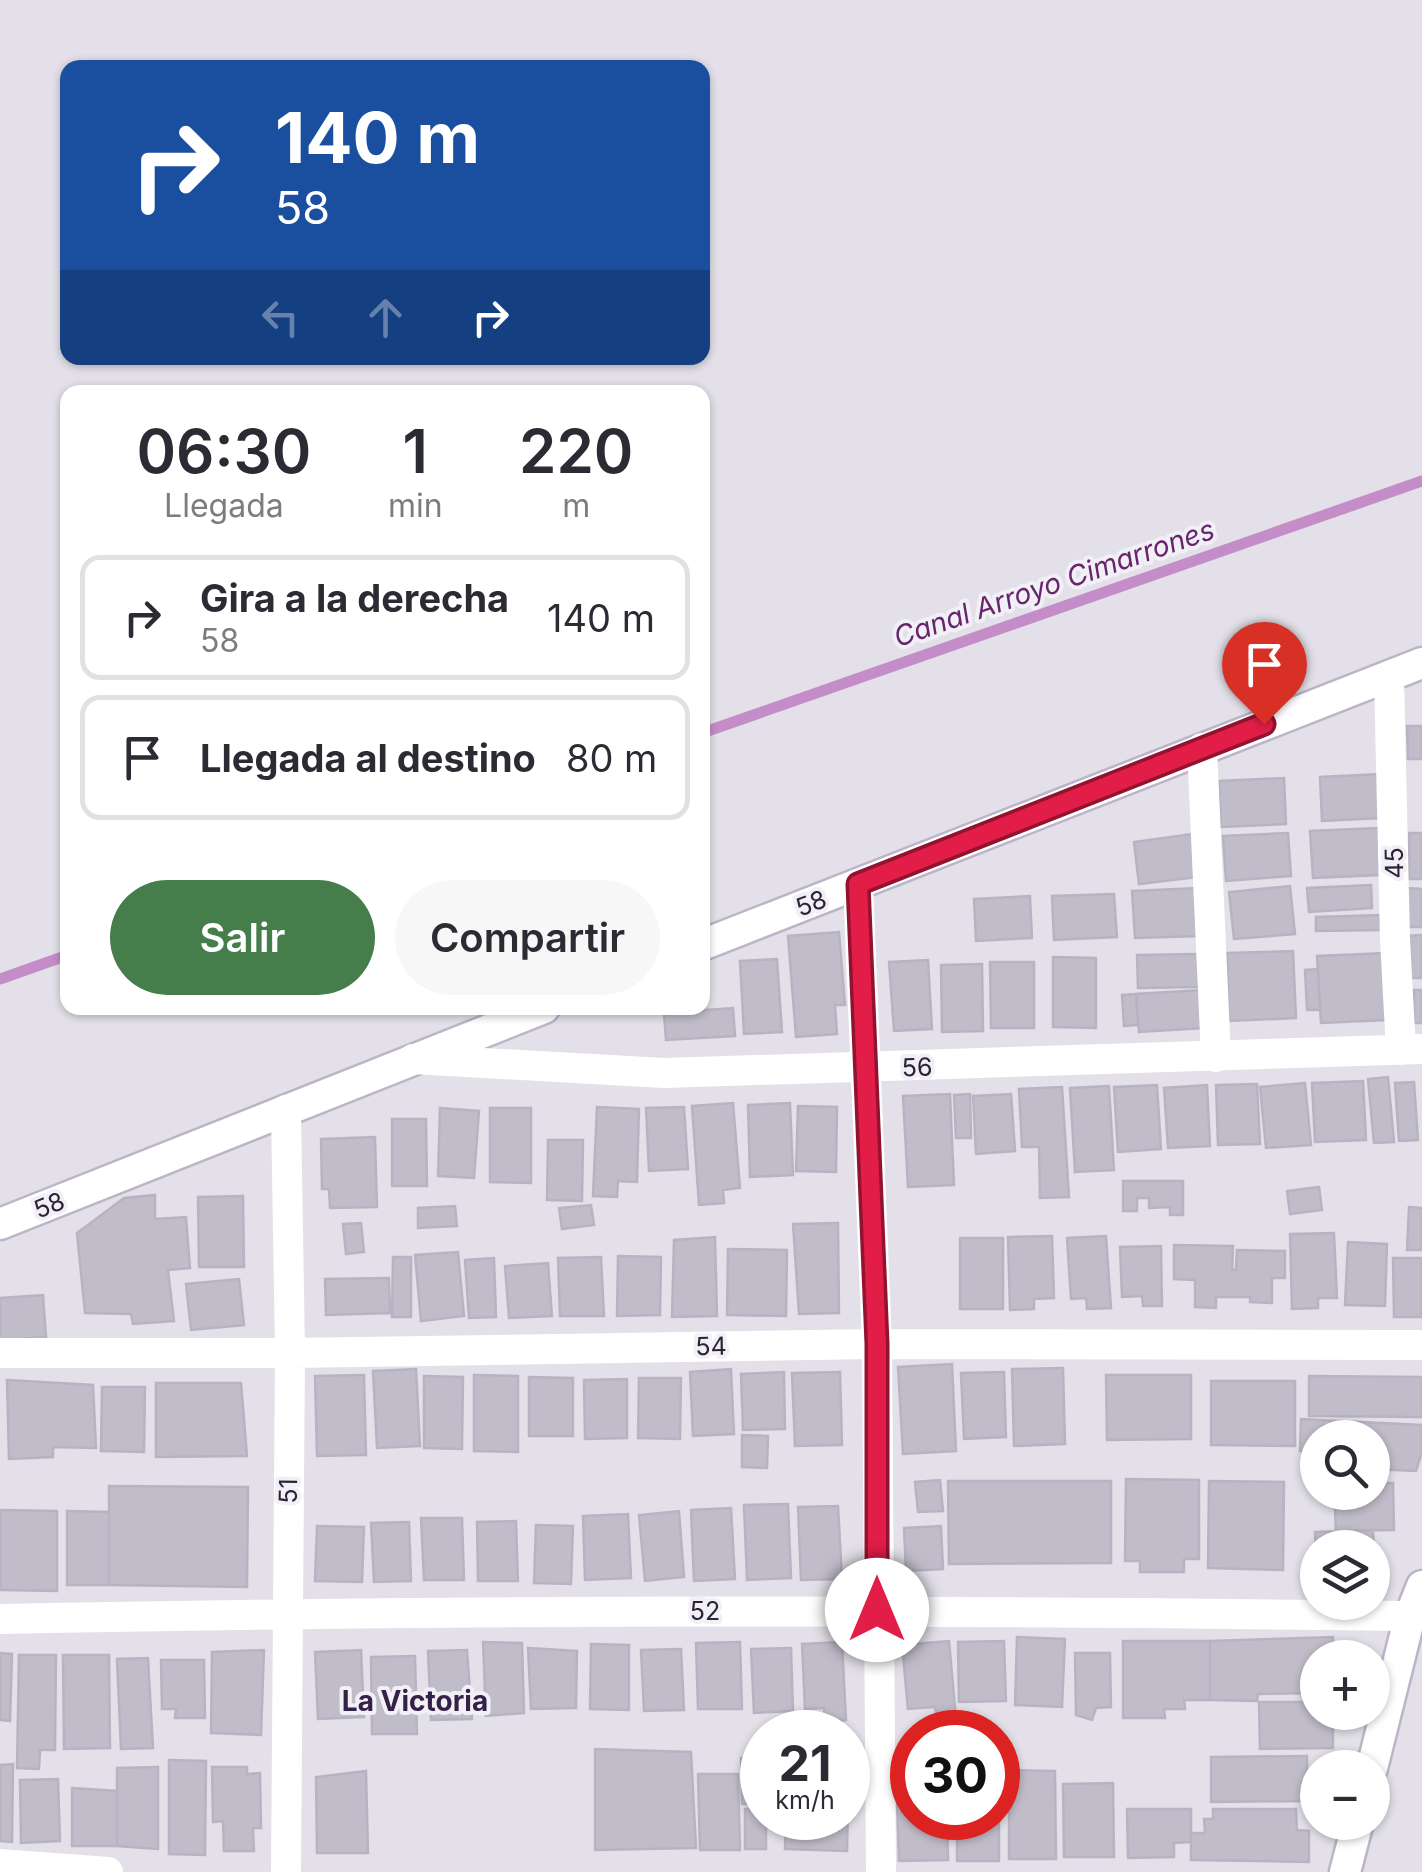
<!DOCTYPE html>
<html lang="es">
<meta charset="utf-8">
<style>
:root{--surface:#fff;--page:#f7f7f7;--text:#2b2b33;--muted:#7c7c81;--line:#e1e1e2;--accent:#457d4b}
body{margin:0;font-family:Inter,sans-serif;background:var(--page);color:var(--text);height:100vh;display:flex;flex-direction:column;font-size:38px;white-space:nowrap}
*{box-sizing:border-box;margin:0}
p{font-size:32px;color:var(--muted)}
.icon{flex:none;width:55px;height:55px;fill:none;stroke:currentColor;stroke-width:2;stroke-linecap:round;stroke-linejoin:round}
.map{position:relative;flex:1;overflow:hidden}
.sheet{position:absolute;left:60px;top:385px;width:650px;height:630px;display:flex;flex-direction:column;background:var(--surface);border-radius:20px;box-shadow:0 2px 8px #0004}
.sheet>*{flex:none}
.top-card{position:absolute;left:60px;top:60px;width:650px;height:305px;border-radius:20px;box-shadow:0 2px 8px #0004;background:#1a4fa0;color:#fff;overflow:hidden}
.buttons{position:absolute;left:1300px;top:1420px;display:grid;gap:20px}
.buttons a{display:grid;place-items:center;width:90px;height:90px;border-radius:50%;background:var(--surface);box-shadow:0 2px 8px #0004;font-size:50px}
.speed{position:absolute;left:740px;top:1710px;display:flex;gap:20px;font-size:50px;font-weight:700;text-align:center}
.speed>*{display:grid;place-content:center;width:130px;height:130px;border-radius:50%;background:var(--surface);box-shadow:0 2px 8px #0004;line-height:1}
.speed small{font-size:25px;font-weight:400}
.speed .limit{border:15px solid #d22;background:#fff;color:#111}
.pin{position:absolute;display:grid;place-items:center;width:85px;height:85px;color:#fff;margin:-102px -42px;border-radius:50% 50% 50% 0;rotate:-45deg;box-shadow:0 0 10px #0007}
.pin .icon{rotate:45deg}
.me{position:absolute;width:110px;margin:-55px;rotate:0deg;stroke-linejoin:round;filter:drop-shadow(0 0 8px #0008)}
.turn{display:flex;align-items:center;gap:35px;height:210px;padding:0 50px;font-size:45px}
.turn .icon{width:130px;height:130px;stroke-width:2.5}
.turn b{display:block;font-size:70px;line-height:85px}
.lanes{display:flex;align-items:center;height:95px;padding:0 50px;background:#0003;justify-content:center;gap:50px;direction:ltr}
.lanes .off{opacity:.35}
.eta{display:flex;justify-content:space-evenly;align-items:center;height:170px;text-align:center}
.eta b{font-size:60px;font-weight:600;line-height:70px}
.primary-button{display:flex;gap:20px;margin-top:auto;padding:20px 50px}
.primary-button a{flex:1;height:115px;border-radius:60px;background:var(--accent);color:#fff;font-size:40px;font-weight:600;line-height:115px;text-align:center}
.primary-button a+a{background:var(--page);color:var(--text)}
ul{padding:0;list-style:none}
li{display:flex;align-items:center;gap:30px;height:125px;margin:0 20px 15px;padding:0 30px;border:5px solid var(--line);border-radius:20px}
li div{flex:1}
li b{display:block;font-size:38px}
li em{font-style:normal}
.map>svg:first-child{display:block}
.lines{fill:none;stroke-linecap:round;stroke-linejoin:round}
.stream{stroke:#c58dc8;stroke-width:11}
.building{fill:#c1bcc9;stroke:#b8b3c2;stroke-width:2.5}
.secondary-casing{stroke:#bcb4c7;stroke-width:35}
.street{stroke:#fff;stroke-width:30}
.secondary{stroke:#fff;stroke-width:30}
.route-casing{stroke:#92132f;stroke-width:25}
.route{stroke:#e11d48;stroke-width:18}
.labels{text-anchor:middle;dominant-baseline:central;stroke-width:8;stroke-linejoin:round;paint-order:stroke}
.street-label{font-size:25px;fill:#2d2237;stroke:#f1f0f6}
.water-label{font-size:28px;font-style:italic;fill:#68246c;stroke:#f1f0f6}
.neighbourhood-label{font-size:28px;font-weight:bold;fill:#352147;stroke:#f1f0f6}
</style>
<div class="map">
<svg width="1422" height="1872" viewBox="0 0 1422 1872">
<rect width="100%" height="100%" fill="#e3e0e9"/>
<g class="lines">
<!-- stream -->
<path class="stream" d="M 702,733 L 1422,481
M 0,979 L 68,955"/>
</g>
<!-- building -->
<path class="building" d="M 1407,726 L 1422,726 L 1422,759 L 1408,759 Z
M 1381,774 L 1382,818 L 1322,821 L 1320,777 Z
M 1284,778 L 1286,824 L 1221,827 L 1219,781 Z
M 1378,828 L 1381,875 L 1313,878 L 1310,831 Z
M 1288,833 L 1291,876 L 1226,881 L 1223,836 Z
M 1409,833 L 1422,833 L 1422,879 L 1409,879 Z
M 1193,834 L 1198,877 L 1139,884 L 1134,842 Z
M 1371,885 L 1372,908 L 1309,912 L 1307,888 Z
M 1290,886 L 1295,934 L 1234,939 L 1229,892 Z
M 1198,888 L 1201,936 L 1135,938 L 1132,891 Z
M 1407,888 L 1422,889 L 1422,927 L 1406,927 Z
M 1114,894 L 1117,937 L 1054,940 L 1052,896 Z
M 1030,896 L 1032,938 L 976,941 L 974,899 Z
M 1382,915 L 1382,930 L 1316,931 L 1316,917 Z
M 839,932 L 845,1005 L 835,1005 L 837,1034 L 796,1037 L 788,936 Z
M 1422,935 L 1422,978 L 1410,978 L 1407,936 Z
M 1293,951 L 1296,1018 L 1229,1021 L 1227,953 Z
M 1384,953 L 1387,1020 L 1321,1023 L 1317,956 Z
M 1198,954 L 1199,987 L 1138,988 L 1137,955 Z
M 1053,957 L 1096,958 L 1096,1028 L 1053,1027 Z
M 777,959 L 782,1032 L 744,1034 L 740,961 Z
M 928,960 L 932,1029 L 894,1031 L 889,962 Z
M 990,962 L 1034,962 L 1034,1028 L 991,1028 Z
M 982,964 L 983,1031 L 942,1032 L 941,965 Z
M 1318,969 L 1320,1010 L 1307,1010 L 1305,970 Z
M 1201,990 L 1204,1028 L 1139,1032 L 1136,994 Z
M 1414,990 L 1422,990 L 1422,1023 L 1414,1023 Z
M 1136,994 L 1138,1025 L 1124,1026 L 1122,995 Z
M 733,1008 L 735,1036 L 666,1040 L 664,1013 Z
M 1388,1077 L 1394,1142 L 1374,1143 L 1368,1079 Z
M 1363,1081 L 1366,1140 L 1315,1142 L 1312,1083 Z
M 1414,1082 L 1418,1140 L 1399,1141 L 1395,1083 Z
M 1305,1083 L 1311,1145 L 1266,1148 L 1260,1087 Z
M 1257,1084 L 1260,1144 L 1218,1145 L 1216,1085 Z
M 1157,1085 L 1161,1149 L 1118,1152 L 1114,1087 Z
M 1207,1085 L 1210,1146 L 1168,1148 L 1164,1088 Z
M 1109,1086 L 1114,1170 L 1075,1172 L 1070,1088 Z
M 1062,1087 L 1069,1197 L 1040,1198 L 1039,1147 L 1022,1147 L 1019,1089 Z
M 950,1094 L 954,1185 L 908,1187 L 903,1096 Z
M 970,1094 L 971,1138 L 956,1138 L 954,1095 Z
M 1011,1094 L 1015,1151 L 976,1154 L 973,1096 Z
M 733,1103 L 740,1188 L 723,1190 L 724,1203 L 699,1205 L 692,1106 Z
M 790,1103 L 793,1175 L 750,1177 L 748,1105 Z
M 798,1106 L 837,1107 L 836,1172 L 796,1171 Z
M 597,1107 L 639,1109 L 637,1182 L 618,1181 L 617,1197 L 593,1196 Z
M 684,1107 L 688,1169 L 649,1171 L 646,1108 Z
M 440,1108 L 479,1111 L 474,1178 L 438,1176 Z
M 490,1108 L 531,1108 L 531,1183 L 490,1182 Z
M 392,1119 L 426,1119 L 427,1186 L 392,1186 Z
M 375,1137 L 377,1207 L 330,1208 L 329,1189 L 322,1189 L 321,1139 Z
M 548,1140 L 583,1140 L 582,1201 L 547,1200 Z
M 1123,1181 L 1183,1181 L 1183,1215 L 1170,1215 L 1170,1207 L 1149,1208 L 1149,1198 L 1137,1198 L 1137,1211 L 1123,1211 Z
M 1319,1187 L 1322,1210 L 1290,1214 L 1287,1191 Z
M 155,1195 L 155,1219 L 186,1217 L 190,1268 L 168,1270 L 174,1321 L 133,1324 L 131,1314 L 85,1313 L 77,1233 L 124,1198 Z
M 243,1196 L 244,1267 L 199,1267 L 198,1197 Z
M 591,1205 L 594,1225 L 562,1229 L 559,1208 Z
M 455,1206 L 457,1226 L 418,1228 L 418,1208 Z
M 1409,1207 L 1422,1208 L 1422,1250 L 1407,1250 Z
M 361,1223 L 364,1252 L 346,1254 L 343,1224 Z
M 838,1223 L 839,1313 L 799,1314 L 793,1224 Z
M 1334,1233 L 1337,1298 L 1318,1298 L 1318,1308 L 1292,1309 L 1290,1234 Z
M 1052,1236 L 1054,1298 L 1034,1299 L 1034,1309 L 1010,1310 L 1008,1237 Z
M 1106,1236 L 1111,1308 L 1087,1309 L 1086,1298 L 1071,1299 L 1067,1238 Z
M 715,1237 L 717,1316 L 672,1317 L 674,1240 Z
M 960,1238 L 1003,1238 L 1003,1309 L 960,1309 Z
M 1348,1242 L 1387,1244 L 1385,1306 L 1345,1305 Z
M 1174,1245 L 1233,1246 L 1232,1270 L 1236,1270 L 1237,1250 L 1285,1251 L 1285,1278 L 1272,1278 L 1272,1303 L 1250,1302 L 1250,1297 L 1216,1297 L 1216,1308 L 1195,1307 L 1195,1280 L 1174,1279 Z
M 1161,1246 L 1162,1306 L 1143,1306 L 1142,1296 L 1122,1297 L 1120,1247 Z
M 728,1249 L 787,1250 L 786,1316 L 727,1315 Z
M 458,1252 L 464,1316 L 421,1321 L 415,1255 Z
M 618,1256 L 661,1257 L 660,1315 L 617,1316 Z
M 393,1257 L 411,1257 L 411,1317 L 392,1317 Z
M 601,1257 L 604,1316 L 560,1316 L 558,1258 Z
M 494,1258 L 496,1317 L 469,1318 L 465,1260 Z
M 1393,1258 L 1422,1258 L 1422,1317 L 1394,1317 Z
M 548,1263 L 552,1316 L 509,1318 L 505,1266 Z
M 389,1278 L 390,1313 L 326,1315 L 325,1279 Z
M 239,1279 L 244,1325 L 191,1330 L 186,1284 Z
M 43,1295 L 46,1337 L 0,1340 L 0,1298 Z
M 952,1364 L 956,1451 L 903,1454 L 898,1367 Z
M 1063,1368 L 1065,1444 L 1014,1446 L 1012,1369 Z
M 416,1369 L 420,1446 L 377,1448 L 373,1371 Z
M 731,1369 L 734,1434 L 693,1436 L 690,1372 Z
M 784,1372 L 785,1429 L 743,1430 L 741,1374 Z
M 840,1372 L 842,1445 L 795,1446 L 792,1373 Z
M 1004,1372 L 1006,1437 L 964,1439 L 961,1373 Z
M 364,1375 L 366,1455 L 317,1456 L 315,1376 Z
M 474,1375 L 518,1376 L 518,1452 L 474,1451 Z
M 1106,1375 L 1191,1375 L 1191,1439 L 1107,1440 Z
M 424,1376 L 463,1377 L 462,1449 L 424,1448 Z
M 1309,1376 L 1422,1377 L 1422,1417 L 1309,1416 Z
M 529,1377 L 573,1378 L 573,1436 L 529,1436 Z
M 639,1378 L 681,1378 L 680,1439 L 638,1438 Z
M 627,1379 L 627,1438 L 585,1439 L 584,1380 Z
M 7,1380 L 93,1385 L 96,1448 L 53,1447 L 53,1457 L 9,1459 Z
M 1211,1381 L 1295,1381 L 1295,1446 L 1211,1445 Z
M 156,1383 L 241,1383 L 247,1456 L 156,1457 Z
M 102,1387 L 145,1387 L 144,1452 L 101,1451 Z
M 1301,1419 L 1422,1425 L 1422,1452 L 1416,1471 L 1372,1469 L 1372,1438 L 1318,1438 L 1318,1451 L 1300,1451 Z
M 742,1435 L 768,1436 L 767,1468 L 742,1467 Z
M 1126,1479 L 1199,1480 L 1199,1559 L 1184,1559 L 1184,1572 L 1140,1572 L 1140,1561 L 1125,1561 Z
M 940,1480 L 943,1511 L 918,1512 L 915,1482 Z
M 948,1481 L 1111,1481 L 1111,1563 L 949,1564 Z
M 1209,1481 L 1284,1482 L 1283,1570 L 1208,1568 Z
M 1372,1483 L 1393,1483 L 1394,1530 L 1336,1531 L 1334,1492 L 1372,1492 Z
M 109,1486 L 248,1487 L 247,1587 L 109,1585 Z
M 788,1504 L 791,1578 L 747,1580 L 744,1505 Z
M 838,1506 L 842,1579 L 801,1580 L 798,1507 Z
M 731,1508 L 735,1579 L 694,1581 L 691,1510 Z
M 0,1510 L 57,1511 L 57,1591 L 0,1590 Z
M 67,1511 L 109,1512 L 109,1585 L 67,1585 Z
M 679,1511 L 684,1577 L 645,1581 L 639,1515 Z
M 628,1514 L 631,1578 L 585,1580 L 583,1516 Z
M 421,1518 L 462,1518 L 464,1580 L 424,1580 Z
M 516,1521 L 518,1581 L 478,1581 L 477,1522 Z
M 409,1522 L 411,1581 L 374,1582 L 371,1523 Z
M 536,1525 L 573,1526 L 571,1584 L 534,1583 Z
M 317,1526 L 364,1527 L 362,1582 L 315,1581 Z
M 941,1526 L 943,1569 L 906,1571 L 904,1528 Z
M 1373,1530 L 1375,1578 L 1372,1548 L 1318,1548 L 1317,1580 L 1315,1532 Z
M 1017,1637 L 1065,1639 L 1062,1707 L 1015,1705 Z
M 1333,1637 L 1334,1658 L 1318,1658 L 1318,1693 L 1258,1694 L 1257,1701 L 1210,1700 L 1210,1641 Z
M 949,1641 L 956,1718 L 937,1719 L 935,1707 L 908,1709 L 902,1645 Z
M 1004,1641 L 1006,1701 L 959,1702 L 958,1642 Z
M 1123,1641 L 1210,1641 L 1210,1700 L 1184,1700 L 1185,1709 L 1164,1709 L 1165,1718 L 1123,1718 Z
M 483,1642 L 522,1643 L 524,1713 L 486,1716 Z
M 740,1642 L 742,1709 L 698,1709 L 696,1643 Z
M 842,1642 L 846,1720 L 825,1722 L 824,1708 L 805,1709 L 802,1644 Z
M 591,1644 L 629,1645 L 629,1710 L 590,1709 Z
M 528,1648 L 577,1651 L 576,1708 L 531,1709 Z
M 791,1648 L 793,1711 L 754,1713 L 751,1649 Z
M 681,1649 L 684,1710 L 644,1711 L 641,1650 Z
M 264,1650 L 261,1735 L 211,1733 L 212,1652 Z
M 361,1650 L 364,1717 L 318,1719 L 315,1652 Z
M 467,1650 L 472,1719 L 431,1720 L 428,1651 Z
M 0,1653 L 12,1654 L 10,1721 L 0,1720 Z
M 1075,1653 L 1110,1653 L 1111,1707 L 1096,1708 L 1092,1720 L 1076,1715 Z
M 19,1655 L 56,1655 L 55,1750 L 40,1750 L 39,1769 L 17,1768 Z
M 63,1655 L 109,1655 L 110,1748 L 64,1749 Z
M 415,1656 L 417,1734 L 372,1734 L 371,1657 Z
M 148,1658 L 153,1748 L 121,1749 L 117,1659 Z
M 161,1660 L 204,1660 L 205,1718 L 175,1718 L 176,1709 L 162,1709 Z
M 1259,1702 L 1318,1702 L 1318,1712 L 1333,1712 L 1333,1748 L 1260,1749 Z
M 595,1749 L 691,1752 L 696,1848 L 595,1850 Z
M 1307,1756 L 1307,1801 L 1211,1802 L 1211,1757 Z
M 762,1757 L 762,1804 L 742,1804 L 741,1758 Z
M 169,1760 L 206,1761 L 205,1855 L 169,1854 Z
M 13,1764 L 12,1842 L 0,1841 L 0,1765 Z
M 912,1766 L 912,1818 L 947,1818 L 948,1860 L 899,1861 L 896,1767 Z
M 158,1767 L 158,1849 L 117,1846 L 117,1768 Z
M 212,1767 L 247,1767 L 247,1774 L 260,1773 L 261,1828 L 253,1828 L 254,1851 L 224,1851 L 223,1821 L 213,1822 Z
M 1009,1770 L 1055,1771 L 1056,1859 L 1009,1859 Z
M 366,1771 L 368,1853 L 317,1853 L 316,1777 Z
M 698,1774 L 738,1774 L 740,1850 L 700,1850 Z
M 58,1779 L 60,1841 L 21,1843 L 20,1780 Z
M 1113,1783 L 1114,1857 L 1064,1857 L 1063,1784 Z
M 72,1788 L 117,1791 L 117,1846 L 72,1846 Z
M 999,1796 L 999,1861 L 957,1861 L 957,1818 L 998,1818 Z
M 848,1808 L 847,1851 L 785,1849 L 786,1818 L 848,1818 Z
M 745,1809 L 762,1809 L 762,1818 L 782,1818 L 782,1825 L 766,1825 L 766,1849 L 745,1849 Z
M 1127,1809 L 1191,1809 L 1191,1842 L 1174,1843 L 1174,1857 L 1128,1858 Z
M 1213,1809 L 1296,1809 L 1297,1830 L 1309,1831 L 1309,1862 L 1191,1860 L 1191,1833 L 1205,1833 L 1204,1819 L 1213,1819 Z"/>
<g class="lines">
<defs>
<path id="secondary" d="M 702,945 L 1422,663
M 0,1224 L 544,1008
M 1372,1768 L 1410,1616 L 1422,1586
M 1345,1872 L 1358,1822"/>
</defs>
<!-- secondary casing -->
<use href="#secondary" class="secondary-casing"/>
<!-- street -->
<path class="street" d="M 1389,676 L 1395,940 L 1401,1050
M 1202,748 L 1216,1057
M 858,884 L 877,1344 L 881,1872
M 413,1059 L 664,1073 L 1422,1049
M 0,1353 L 290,1353 L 877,1344 L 1422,1345
M 0,1619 C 470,1609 940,1610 1410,1616
M 0,1864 L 108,1872
M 286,1872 L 290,1353 L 286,1110"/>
<!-- secondary -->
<use href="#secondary" class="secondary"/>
</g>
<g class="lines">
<defs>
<path id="route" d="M 877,1610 L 877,1344 L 858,884 L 1264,724"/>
</defs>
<!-- route casing -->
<use href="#route" class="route-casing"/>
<!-- route -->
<use href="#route" class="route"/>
</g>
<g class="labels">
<!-- street labels -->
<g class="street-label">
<text transform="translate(1394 863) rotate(-91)">45</text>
<text transform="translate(811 903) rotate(-21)">58</text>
<text transform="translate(917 1067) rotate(-2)">56</text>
<text transform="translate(49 1205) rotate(-22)">58</text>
<text transform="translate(711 1346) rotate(-1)">54</text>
<text transform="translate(288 1491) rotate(-89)">51</text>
<text x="705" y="1611">52</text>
</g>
<!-- water labels -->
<g class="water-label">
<text transform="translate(1054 583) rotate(-19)">Canal Arroyo Cimarrones</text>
</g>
<!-- neighbourhood labels -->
<g class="neighbourhood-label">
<text x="415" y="1701">La Victoria</text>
</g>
</g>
</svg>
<div class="buttons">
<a><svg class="icon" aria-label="search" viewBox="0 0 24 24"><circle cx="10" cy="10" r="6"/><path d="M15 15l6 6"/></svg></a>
<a><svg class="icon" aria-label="layers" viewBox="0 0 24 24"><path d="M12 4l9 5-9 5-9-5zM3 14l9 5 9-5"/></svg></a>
<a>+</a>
<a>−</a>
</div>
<div class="speed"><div>21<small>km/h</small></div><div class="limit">30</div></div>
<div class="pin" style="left:1264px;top:724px;background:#d93025"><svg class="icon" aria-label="arrive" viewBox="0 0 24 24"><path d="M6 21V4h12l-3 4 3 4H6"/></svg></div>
<svg class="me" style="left:877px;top:1610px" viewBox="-20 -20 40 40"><circle r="19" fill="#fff"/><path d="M0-13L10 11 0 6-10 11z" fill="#e11d48"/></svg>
<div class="top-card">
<div class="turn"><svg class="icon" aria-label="right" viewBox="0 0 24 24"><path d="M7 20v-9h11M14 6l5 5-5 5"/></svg><div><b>140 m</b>58</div></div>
<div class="lanes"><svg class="icon off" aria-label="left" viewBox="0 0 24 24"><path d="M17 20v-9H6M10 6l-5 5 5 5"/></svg><svg class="icon off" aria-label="ahead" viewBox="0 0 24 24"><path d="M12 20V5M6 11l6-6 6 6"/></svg><svg class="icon" aria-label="right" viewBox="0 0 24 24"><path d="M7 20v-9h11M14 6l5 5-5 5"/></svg></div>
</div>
<section class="sheet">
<div class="eta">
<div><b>06:30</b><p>Llegada</p></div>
<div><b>1</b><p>min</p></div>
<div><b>220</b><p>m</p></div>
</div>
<ul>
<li><svg class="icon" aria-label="right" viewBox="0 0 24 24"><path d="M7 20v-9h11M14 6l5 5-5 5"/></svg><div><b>Gira a la derecha</b><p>58</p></div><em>140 m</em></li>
<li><svg class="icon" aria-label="arrive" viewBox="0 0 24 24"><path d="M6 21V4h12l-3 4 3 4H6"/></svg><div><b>Llegada al destino</b></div><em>80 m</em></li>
</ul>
<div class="primary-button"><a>Salir</a><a>Compartir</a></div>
</section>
</div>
